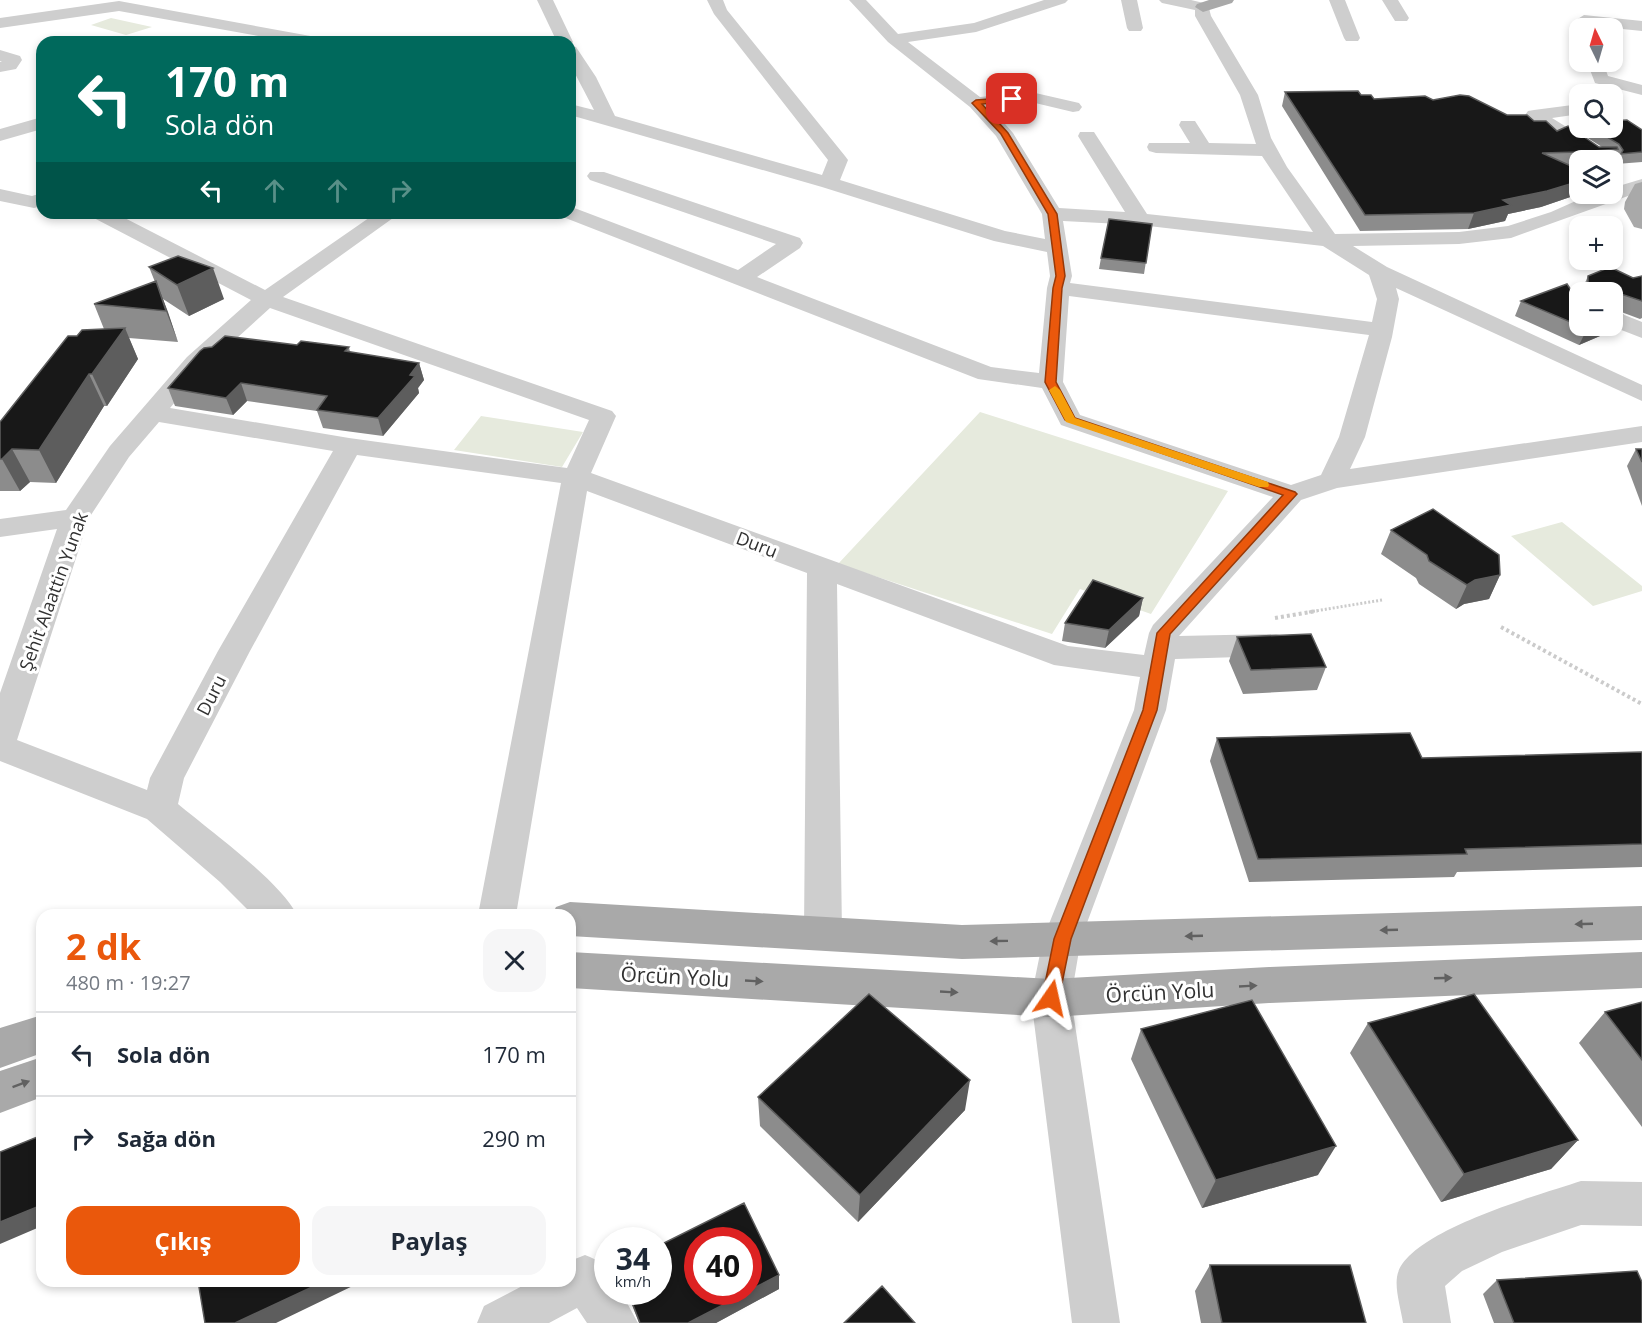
<!DOCTYPE html>
<html lang="tr">
<meta charset="utf-8">
<style>
:root{--surface:#fff;--page:#f6f6f7;--text:#1f2937;--muted:#747a83;--line:#e0e1e3;--accent:#ea580c}
body{margin:0;font-family:"Open Sans",sans-serif;background:var(--page);color:var(--text);height:100vh;display:flex;flex-direction:column;font-size:22px;white-space:nowrap}
*{box-sizing:border-box;margin:0}
p{font-size:20px;color:var(--muted)}
.icon{flex:none;width:33px;height:33px;fill:none;stroke:currentColor;stroke-width:2;stroke-linecap:round;stroke-linejoin:round}
.map{position:relative;flex:1;overflow:hidden}
.drawer{position:absolute;left:36px;top:909px;width:540px;height:378px;display:flex;flex-direction:column;background:var(--surface);border-radius:18px;box-shadow:0 3px 9px #0003}
.drawer>*{flex:none}
.top-card{position:absolute;left:36px;top:36px;width:540px;height:183px;border-radius:18px;box-shadow:0 3px 9px #0003;background:#00695c;color:#fff;overflow:hidden}
.needle{width:39px;rotate:355deg}
.buttons{position:absolute;left:1569px;top:18px;display:grid;gap:12px}
.buttons a{display:grid;place-items:center;width:54px;height:54px;border-radius:12px;background:var(--surface);box-shadow:0 3px 9px #0003;font-size:30px}
.speed{position:absolute;left:594px;top:1227px;display:flex;gap:12px;font-size:30px;font-weight:700;text-align:center}
.speed>*{display:grid;place-content:center;width:78px;height:78px;border-radius:50%;background:var(--surface);box-shadow:0 3px 9px #0003;line-height:1}
.speed small{font-size:15px;font-weight:400}
.speed .limit{border:9px solid #d22;background:#fff;color:#111}
.pin{position:absolute;display:grid;place-items:center;width:51px;height:51px;color:#fff;margin:-26px;border-radius:12px;box-shadow:0 3px 9px #0006}
.me{position:absolute;width:66px;margin:-33px;rotate:11deg;stroke-linejoin:round;filter:drop-shadow(0 0 4px #0008)}
.turn{display:flex;align-items:center;gap:21px;height:126px;padding:0 30px;font-size:27px}
.turn .icon{width:78px;height:78px;stroke-width:2.5}
.turn b{display:block;font-size:42px;line-height:51px}
.lanes{display:flex;align-items:center;height:57px;padding:0 30px;background:#0003;justify-content:center;gap:30px;direction:ltr}
.lanes .off{opacity:.35}
.round{display:grid;place-items:center;flex:none;width:63px;height:63px;border-radius:18px;background:var(--page)}
.summary{display:flex;align-items:center;justify-content:space-between;height:102px;padding:0 30px}
h1{font-size:36px;font-weight:700;line-height:45px;color:var(--accent)}
.action{display:flex;gap:12px;margin-top:auto;padding:12px 30px}
.action a{flex:1;height:69px;border-radius:18px;background:var(--accent);color:#fff;font-size:24px;font-weight:700;line-height:69px;text-align:center}
.action a+a{background:var(--page);color:var(--text)}
ul{padding:0;list-style:none}
li{display:flex;align-items:center;gap:18px;height:84px;padding:0 30px;border-top:2px solid var(--line)}
li div{flex:1}
li b{display:block;font-size:22px}
li em{font-style:normal}
.map>svg:first-child{display:block}
.green{fill:#e6eadd}
.lines{fill:none;stroke-linecap:round;stroke-linejoin:round}
.path-far1{stroke:#cbcbcb;stroke-width:3;stroke-dasharray:2 2;stroke-linecap:butt}
.path{stroke:#cbcbcb;stroke-width:4;stroke-dasharray:3 3;stroke-linecap:butt}
.minor{fill:#cecece;fill-rule:evenodd}
.major{fill:#a9a9a9;fill-rule:evenodd}
.wall{fill:#8c8c8c;fill-rule:evenodd}
.shaded-wall{fill:#5d5d5d}
.building{fill:#181818;stroke:#5d5d5d;stroke-width:1.5}
.oneway{fill:#616161}
.route{fill:#ea580c;stroke:#983908;stroke-width:1.5}
.slow{fill:#f59e0b}
.labels{text-anchor:middle;dominant-baseline:central;stroke-width:6;stroke-linejoin:round;paint-order:stroke}
.street-label{font-size:18px;fill:#313131;stroke:#fff}
.near-street-label{font-size:21px;fill:#313131;stroke:#fff}
</style>
<div class="map">
<svg width="1642" height="1323" viewBox="0 0 1642 1323">
<rect width="100%" height="100%" fill="#fff"/>
<!-- green -->
<path class="green" d="M 111,18 L 152,27 L 126,35 L 91,25 Z
M 980,412 L 1228,491 L 1151,614 L 1080,589 L 1052,634 L 838,564 Z
M 481,416 L 583,432 L 562,467 L 454,450 Z
M 1562,522 L 1642,586 L 1642,591 L 1593,606 L 1511,536 Z"/>
<g class="lines">
<!-- path-far1 -->
<path class="path-far1" d="M 1309,612 L 1382,600"/>
<!-- path -->
<path class="path" d="M 1275,618 L 1317,611
M 1501,627 L 1642,704"/>
<!-- minor -->
<path class="minor" d="M 537,0 L 553,0 L 573,42 L 571,45 L 570,42 L 557,42 Z
M 707,0 L 723,0 L 727,10 L 845,156 L 848,160 L 840,180 L 1005,231 L 1045,239 L 1042,214 L 996,136 L 970,107 L 888,42 L 849,0 L 866,0 L 898,34 L 974,23 L 1044,0 L 1068,0 L 1065,3 L 976,32 L 908,42 L 980,97 L 1031,92 L 1079,103 L 1082,107 L 1079,111 L 1073,112 L 1031,102 L 990,107 L 1013,133 L 1059,208 L 1125,212 L 1078,136 L 1080,132 L 1094,132 L 1147,214 L 1313,232 L 1262,156 L 1156,153 L 1149,151 L 1147,147 L 1149,143 L 1190,143 L 1179,125 L 1181,121 L 1195,121 L 1209,143 L 1256,144 L 1240,95 L 1195,16 L 1195,10 L 1162,3 L 1159,0 L 1191,0 L 1208,4 L 1211,16 L 1258,95 L 1271,138 L 1287,167 L 1335,234 L 1459,232 L 1508,226 L 1551,212 L 1587,196 L 1612,194 L 1612,188 L 1642,179 L 1642,191 L 1511,238 L 1459,244 L 1353,246 L 1387,267 L 1642,385 L 1642,401 L 1396,288 L 1399,299 L 1392,337 L 1365,437 L 1350,469 L 1642,426 L 1642,442 L 1337,488 L 1301,500 L 1179,636 L 1276,634 L 1287,637 L 1292,645 L 1287,653 L 1276,656 L 1175,659 L 1166,710 L 1081,939 L 1071,998 L 1120,1323 L 1072,1323 L 1031,998 L 1043,939 L 1134,710 L 1140,677 L 1054,665 L 837,584 L 842,932 L 836,944 L 823,948 L 810,944 L 804,932 L 807,573 L 587,491 L 516,915 L 478,915 L 561,483 L 357,455 L 250,651 L 184,778 L 178,804 C 209,830 280,881 297,915 L 253,915 L 220,882 L 147,819 L 0,761 L 0,693 L 57,529 L 0,537 L 0,519 L 66,510 L 110,446 L 187,357 L 251,300 L 92,217 L 89,213 L 115,213 L 265,290 L 376,213 L 400,213 L 283,297 L 612,411 L 616,416 L 591,473 L 1068,646 L 1144,655 L 1149,633 L 1153,625 L 1273,497 L 1061,425 L 1042,388 L 978,379 L 563,217 L 560,213 L 570,213 L 570,207 L 577,209 L 738,270 L 776,244 L 590,180 L 587,176 L 590,172 L 604,172 L 800,238 L 803,243 L 800,248 L 757,277 L 991,367 L 1039,373 L 1047,288 L 1050,276 L 1047,252 L 994,241 L 822,187 L 570,115 L 570,104 L 594,110 L 570,64 L 570,46 L 576,47 L 596,77 L 615,116 L 822,175 L 828,160 L 714,14 ZM 1063,221 L 1140,225 L 1323,246 L 1369,275 L 1377,299 L 1372,322 L 1070,283 L 1072,276 ZM 1069,296 L 1369,335 L 1339,437 L 1321,475 L 1291,485 L 1080,415 L 1063,382 ZM 270,308 L 589,420 L 567,468 L 349,438 L 170,408 L 205,367 ZM 159,422 L 333,451 L 218,651 L 150,778 L 147,790 L 17,740 L 89,518 L 129,457 Z
M 1121,0 L 1137,0 L 1143,28 L 1141,31 L 1129,31 L 1127,28 Z
M 1329,0 L 1345,0 L 1360,38 L 1358,41 L 1346,41 L 1344,38 Z
M 1382,0 L 1398,0 L 1409,18 L 1407,21 L 1395,21 Z
M 119,1 L 316,37 L 324,42 L 292,42 L 119,11 L 0,28 L 0,18 Z
M 1584,15 L 1642,21 L 1642,31 L 1593,26 L 1594,28 L 1580,30 L 1576,20 Z
M 0,50 L 20,56 L 22,60 L 16,69 L 0,72 L 0,62 L 2,61 L 0,61 Z
M 1587,62 L 1603,62 L 1608,76 L 1642,85 L 1642,95 L 1595,83 Z
M 1580,104 L 1580,114 L 1552,118 L 1613,156 L 1616,160 L 1613,164 L 1612,160 L 1594,160 L 1525,115 L 1528,111 L 1534,110 Z
M 42,117 L 42,129 L 0,141 L 0,129 Z
M 0,189 L 32,196 L 42,193 L 42,206 L 34,208 L 0,201 Z
M 1612,310 L 1642,322 L 1642,338 L 1611,326 Z
M 1581,1181 L 1642,1182 L 1642,1226 L 1581,1225 L 1502,1252 L 1462,1271 L 1445,1286 L 1451,1323 L 1403,1323 C 1401,1309 1395,1291 1397,1277 C 1403,1232 1542,1194 1581,1181 Z
M 585,1255 C 608,1264 608,1268 608,1292 L 621,1292 L 638,1323 L 587,1323 L 577,1308 L 549,1323 L 477,1323 L 484,1306 L 532,1281 L 570,1281 L 570,1261 Z"/>
<!-- major -->
<path class="major" d="M 1209,0 L 1234,0 L 1232,3 L 1203,12 L 1195,7 L 1197,4 Z
M 1642,182 L 1642,229 L 1634,227 L 1624,209 L 1625,202 L 1635,184 Z
M 570,902 L 962,925 L 1642,906 L 1642,940 L 962,959 L 570,936 L 570,915 L 552,915 L 556,907 Z
M 570,952 L 1051,979 L 1269,967 L 1642,952 L 1642,988 L 1269,1003 L 1051,1017 L 570,988 Z
M 42,1015 L 42,1053 L 0,1068 L 0,1028 Z
M 42,1057 L 42,1097 L 0,1113 L 0,1071 Z"/>
</g>
<!-- wall -->
<path class="wall" d="M 1285,92 L 1361,95 L 1374,99 L 1433,100 L 1534,121 L 1557,131 L 1599,147 L 1602,147 L 1580,133 L 1582,128 L 1612,128 L 1642,130 L 1642,162 L 1616,164 L 1618,159 L 1615,155 L 1612,160 L 1580,160 L 1580,167 L 1575,168 L 1579,194 L 1541,207 L 1508,214 L 1505,221 L 1468,229 L 1360,231 L 1282,106 Z
M 1152,224 L 1144,274 L 1099,269 L 1101,258 Z
M 149,267 L 224,299 L 189,316 L 163,299 L 178,342 L 129,338 L 138,359 L 107,406 L 104,406 L 56,483 L 30,482 L 20,491 L 0,491 L 0,422 L 77,336 L 104,329 L 94,304 L 155,282 Z
M 1588,276 L 1633,278 L 1642,276 L 1642,318 L 1640,319 L 1616,310 L 1622,314 L 1614,330 L 1579,345 L 1515,316 L 1521,301 L 1571,290 L 1581,292 ZM 1580,292 L 1612,292 L 1580,326 Z
M 349,347 L 350,352 L 419,363 L 424,380 L 418,388 L 419,393 L 383,436 L 323,428 L 317,411 L 247,401 L 233,415 L 175,406 L 168,388 Z
M 1636,449 L 1642,449 L 1642,506 L 1627,466 Z
M 1391,530 L 1500,575 L 1489,599 L 1464,604 L 1456,609 L 1419,584 L 1416,578 L 1381,554 Z
M 1143,598 L 1139,616 L 1105,648 L 1062,641 L 1065,623 Z
M 1237,637 L 1326,667 L 1317,690 L 1243,694 L 1229,661 Z
M 1217,738 L 1422,758 L 1642,752 L 1642,867 L 1457,872 L 1454,877 L 1249,882 L 1210,761 Z
M 1642,1002 L 1642,1127 L 1579,1043 L 1605,1012 Z
M 1368,1023 L 1578,1140 L 1551,1169 L 1441,1202 L 1350,1053 Z
M 1141,1029 L 1318,1175 L 1202,1208 L 1131,1059 Z
M 758,1097 L 965,1110 L 858,1222 L 760,1126 Z
M 1210,1265 L 1366,1323 L 1201,1323 L 1195,1291 Z
M 779,1275 L 779,1289 L 716,1323 L 639,1323 L 627,1292 L 658,1292 Z
M 1497,1280 L 1642,1323 L 1494,1323 L 1483,1294 Z"/>
<!-- shaded-wall -->
<path class="shaded-wall" d="M 1580,172 L 1579,194 L 1541,207 L 1508,214 L 1505,221 L 1468,229 L 1474,213 L 1503,200 Z
M 213,268 L 224,299 L 189,316 L 177,285 Z
M 156,281 L 168,312 L 178,342 L 166,311 Z
M 1622,314 L 1614,330 L 1579,345 L 1587,329 L 1595,326 L 1612,326 L 1612,318 Z
M 125,328 L 138,359 L 107,406 L 92,374 Z
M 419,363 L 424,380 L 418,388 L 419,393 L 383,436 L 378,418 L 410,375 Z
M 89,374 L 104,406 L 56,483 L 39,450 Z
M 241,383 L 247,401 L 233,415 L 226,398 Z
M 12,449 L 30,482 L 20,491 L 2,459 Z
M 1500,575 L 1489,599 L 1464,604 L 1456,609 L 1467,585 L 1475,580 Z
M 1143,598 L 1139,616 L 1105,648 L 1109,630 Z
M 970,1080 L 965,1110 L 858,1222 L 860,1195 Z
M 1578,1140 L 1551,1169 L 1441,1202 L 1464,1174 Z
M 1336,1146 L 1318,1175 L 1202,1208 L 1216,1180 Z
M 42,1205 L 42,1226 L 0,1244 L 0,1222 Z
M 779,1275 L 779,1289 L 716,1323 L 688,1323 Z
M 325,1281 L 361,1281 L 361,1282 L 276,1323 L 235,1323 Z"/>
<!-- building -->
<path class="building" d="M 1358,91 L 1361,95 L 1371,95 L 1374,99 L 1425,96 L 1433,100 L 1460,95 L 1469,96 L 1507,115 L 1527,115 L 1534,121 L 1546,121 L 1557,131 L 1568,126 L 1599,147 L 1617,147 L 1618,149 L 1580,152 L 1542,153 L 1580,170 L 1580,172 L 1574,173 L 1580,176 L 1580,181 L 1547,191 L 1503,200 L 1511,205 L 1474,213 L 1365,215 L 1285,92 Z
M 1627,120 L 1642,130 L 1642,152 L 1621,154 L 1623,150 L 1619,144 L 1592,128 L 1612,128 L 1612,121 Z
M 1109,219 L 1152,224 L 1146,263 L 1101,258 Z
M 178,256 L 213,268 L 177,285 L 149,267 Z
M 1610,267 L 1633,278 L 1642,276 L 1642,301 L 1618,293 L 1616,310 L 1622,314 L 1612,318 L 1612,292 L 1588,292 L 1588,276 Z
M 156,281 L 166,311 L 94,304 Z
M 1567,284 L 1571,290 L 1581,292 L 1580,292 L 1580,326 L 1595,326 L 1587,329 L 1521,301 Z
M 125,328 L 92,374 L 89,374 L 39,450 L 12,449 L 2,459 L 0,459 L 0,422 L 68,336 L 77,336 L 82,330 Z
M 225,336 L 297,345 L 301,341 L 349,347 L 345,351 L 419,363 L 410,375 L 415,376 L 378,418 L 317,410 L 327,396 L 241,383 L 226,398 L 168,388 L 200,351 L 204,348 L 212,347 Z
M 1636,449 L 1642,449 L 1642,462 Z
M 1433,509 L 1499,555 L 1500,575 L 1475,580 L 1467,585 L 1429,561 L 1427,555 L 1391,530 Z
M 1093,580 L 1143,598 L 1109,630 L 1065,623 Z
M 1311,634 L 1326,667 L 1251,670 L 1237,637 Z
M 1410,733 L 1422,758 L 1642,752 L 1642,844 L 1465,849 L 1467,854 L 1258,859 L 1217,738 Z
M 869,994 L 970,1080 L 860,1195 L 758,1097 Z
M 1474,994 L 1578,1140 L 1464,1174 L 1368,1023 Z
M 1252,1000 L 1336,1146 L 1216,1180 L 1141,1029 Z
M 1642,1002 L 1642,1060 L 1605,1012 Z
M 42,1135 L 42,1205 L 0,1222 L 0,1152 Z
M 744,1203 L 779,1275 L 748,1291 L 748,1240 L 698,1240 L 698,1292 L 748,1292 L 688,1323 L 640,1323 L 628,1292 L 658,1292 L 658,1246 Z
M 1210,1265 L 1350,1265 L 1366,1323 L 1222,1323 Z
M 1637,1271 L 1642,1282 L 1642,1323 L 1514,1323 L 1497,1280 Z
M 198,1281 L 325,1281 L 235,1323 L 205,1323 Z
M 882,1286 L 915,1323 L 844,1323 Z"/>
<!-- one-way arrows -->
<defs><path id="oneway-solid" d="M-6-.8H1V-3.2L6.5 0L1 3.2V.8H-6Z" transform="scale(1.5)"/></defs>
<g class="oneway">
<use href="#oneway-solid" transform="translate(1584 924) rotate(178)"/>
<use href="#oneway-solid" transform="translate(1389 930) rotate(178)"/>
<use href="#oneway-solid" transform="translate(1194 936) rotate(178)"/>
<use href="#oneway-solid" transform="translate(999 941) rotate(179)"/>
<use href="#oneway-solid" transform="translate(1443 978) rotate(-2)"/>
<use href="#oneway-solid" transform="translate(754 981) rotate(3)"/>
<use href="#oneway-solid" transform="translate(1248 986) rotate(-3)"/>
<use href="#oneway-solid" transform="translate(949 992) rotate(3)"/>
<use href="#oneway-solid" transform="translate(21 1084) rotate(-20)"/>
</g>
<!-- route -->
<path class="route" d="M 1015,97 L 1016,99 L 1012,101 L 982,104 L 1008,133 L 1057,214 L 1065,276 L 1062,288 L 1056,382 L 1075,418 L 1295,492 L 1297,494 L 1170,634 L 1157,710 L 1071,939 L 1059,998 L 1057,1003 L 1051,1006 L 1045,1003 L 1042,998 L 1054,939 L 1143,710 L 1157,633 L 1283,495 L 1065,420 L 1045,382 L 1053,288 L 1056,276 L 1048,214 L 1001,134 L 972,103 L 976,100 Z"/>
<!-- slow -->
<path class="slow" d="M 1055,386 L 1060,390 L 1075,418 L 1268,482 L 1269,485 L 1268,487 L 1259,487 L 1066,422 L 1049,390 Z"/>
<g class="labels">
<!-- street labels -->
<g class="street-label">
<text transform="translate(757 544) rotate(21)">Duru</text>
<text transform="translate(53 591) rotate(-70)">Şehit Alaattin Yunak</text>
<text transform="translate(211 695) rotate(-63)">Duru</text>
</g>
<!-- near-street labels -->
<g class="near-street-label">
<text transform="translate(675 976) rotate(3)">Örcün Yolu</text>
<text transform="translate(1160 992) rotate(-3)">Örcün Yolu</text>
</g>
</g>
</svg>
<div class="buttons">
<a><svg class="needle" viewBox="-14 -14 28 28"><path d="M0-13l5 13h-10z" fill="#e53935"/><path d="M0 13l5-13h-10z" fill="#747a83"/></svg></a>
<a><svg class="icon" aria-label="search" viewBox="0 0 24 24"><circle cx="10" cy="10" r="6"/><path d="M15 15l6 6"/></svg></a>
<a><svg class="icon" aria-label="layers" viewBox="0 0 24 24"><path d="M12 4l9 5-9 5-9-5zM3 14l9 5 9-5"/></svg></a>
<a>+</a>
<a>−</a>
</div>
<div class="speed"><div>34<small>km/h</small></div><div class="limit">40</div></div>
<div class="pin" style="left:1012px;top:99px;background:#d93025"><svg class="icon" aria-label="arrive" viewBox="0 0 24 24"><path d="M6 21V4h12l-3 4 3 4H6"/></svg></div>
<svg class="me" style="left:1051px;top:998px" viewBox="-20 -20 40 40"><path d="M0-17L14 15 0 8-14 15z" fill="#ea580c" stroke="#fff" stroke-width="4"/></svg>
<div class="top-card">
<div class="turn"><svg class="icon" aria-label="left" viewBox="0 0 24 24"><path d="M17 20v-9H6M10 6l-5 5 5 5"/></svg><div><b>170 m</b>Sola dön</div></div>
<div class="lanes"><svg class="icon" aria-label="left" viewBox="0 0 24 24"><path d="M17 20v-9H6M10 6l-5 5 5 5"/></svg><svg class="icon off" aria-label="ahead" viewBox="0 0 24 24"><path d="M12 20V5M6 11l6-6 6 6"/></svg><svg class="icon off" aria-label="ahead" viewBox="0 0 24 24"><path d="M12 20V5M6 11l6-6 6 6"/></svg><svg class="icon off" aria-label="right" viewBox="0 0 24 24"><path d="M7 20v-9h11M14 6l5 5-5 5"/></svg></div>
</div>
<section class="drawer">
<div class="summary"><div><h1>2 dk</h1><p>480 m · 19:27</p></div><a class="round"><svg class="icon" aria-label="close" viewBox="0 0 24 24"><path d="M6 6l12 12M18 6L6 18"/></svg></a></div>
<ul>
<li><svg class="icon" aria-label="left" viewBox="0 0 24 24"><path d="M17 20v-9H6M10 6l-5 5 5 5"/></svg><div><b>Sola dön</b></div><em>170 m</em></li>
<li><svg class="icon" aria-label="right" viewBox="0 0 24 24"><path d="M7 20v-9h11M14 6l5 5-5 5"/></svg><div><b>Sağa dön</b></div><em>290 m</em></li>
</ul>
<div class="action"><a>Çıkış</a><a>Paylaş</a></div>
</section>
</div>
